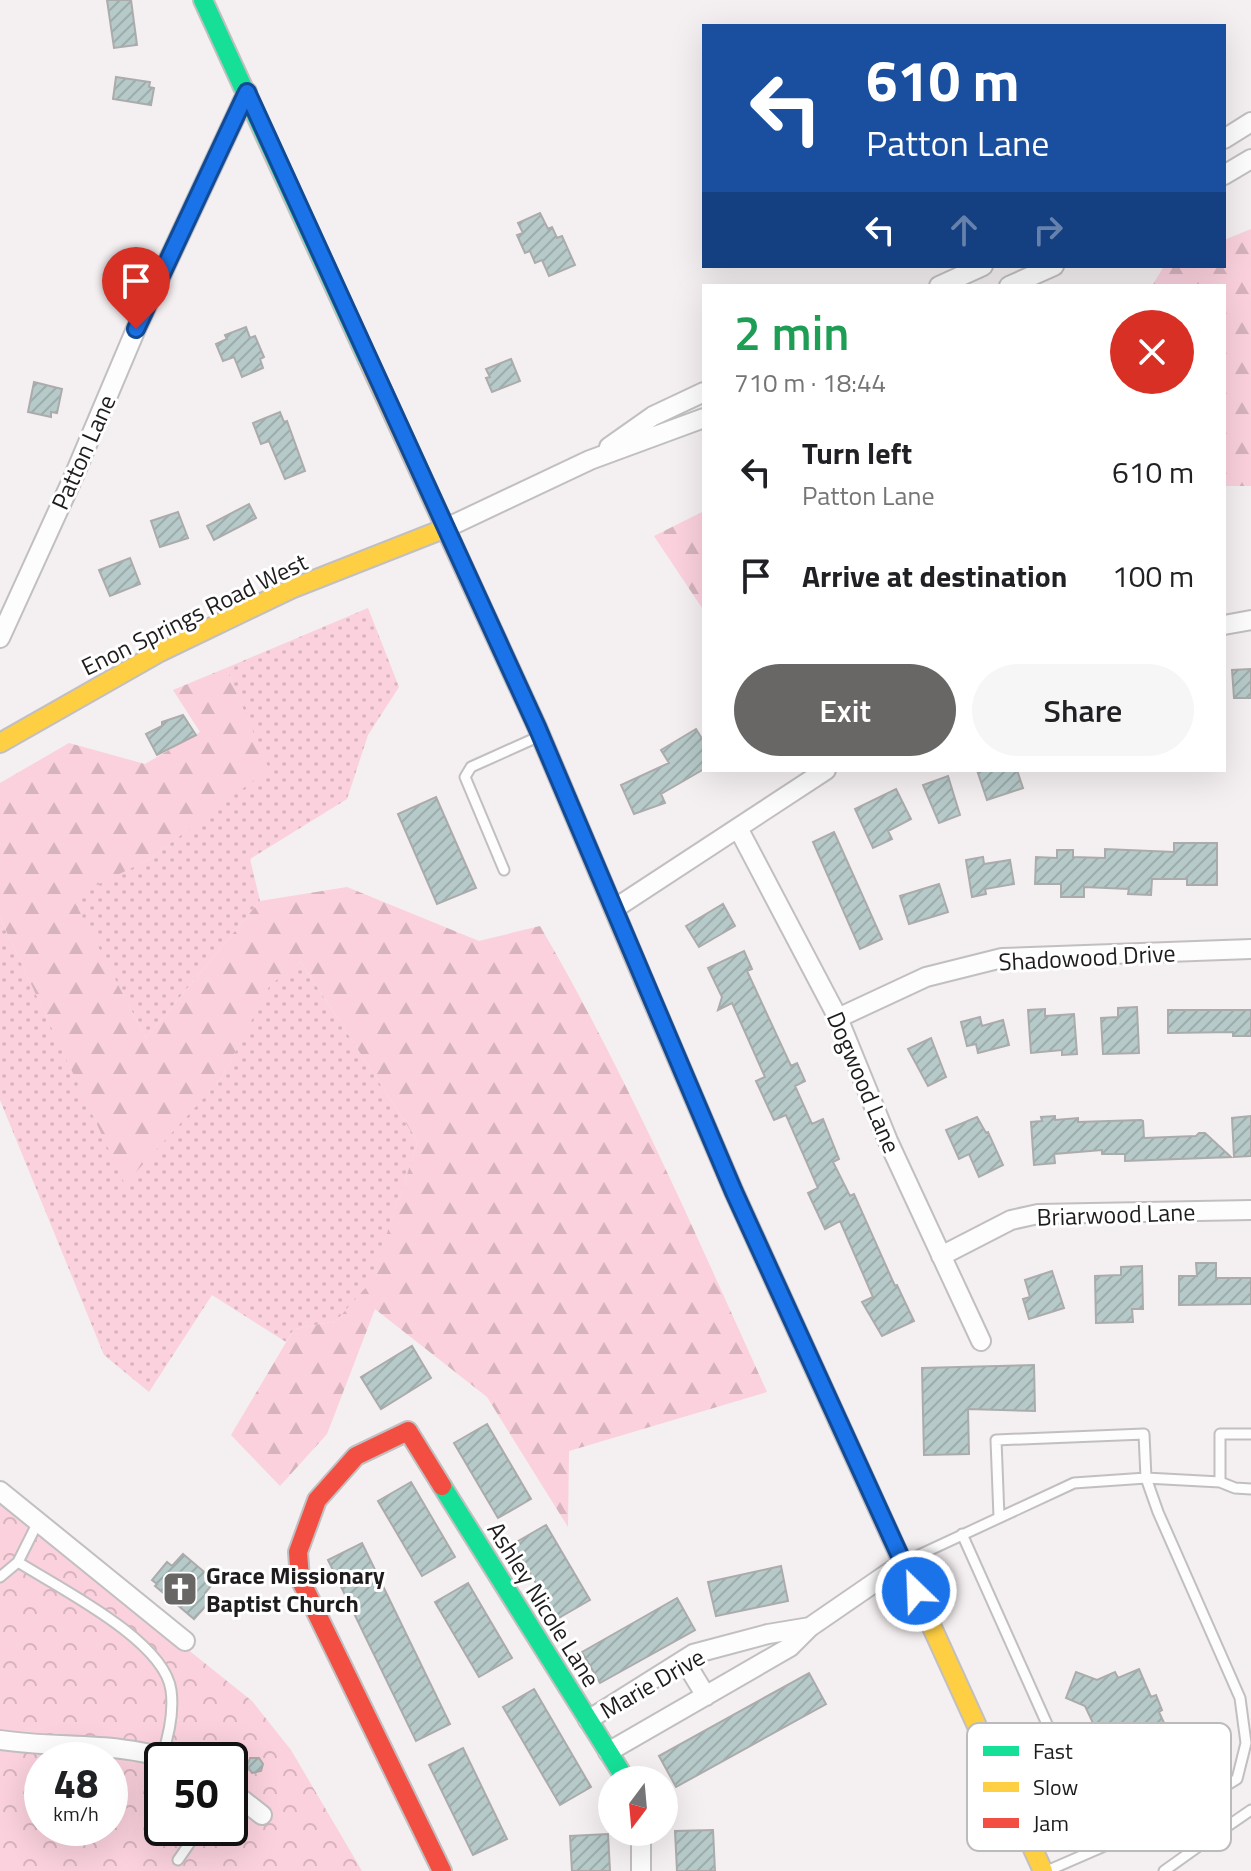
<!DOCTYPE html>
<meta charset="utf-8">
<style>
:root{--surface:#fff;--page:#f6f6f6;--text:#202124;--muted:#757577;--accent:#696666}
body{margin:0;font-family:"Titillium Web",sans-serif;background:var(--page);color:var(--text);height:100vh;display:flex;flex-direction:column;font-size:30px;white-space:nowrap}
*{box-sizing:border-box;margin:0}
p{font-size:26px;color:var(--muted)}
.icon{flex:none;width:44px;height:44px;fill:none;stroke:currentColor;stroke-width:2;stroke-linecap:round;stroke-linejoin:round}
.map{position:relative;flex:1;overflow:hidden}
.panel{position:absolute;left:702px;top:284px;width:524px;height:488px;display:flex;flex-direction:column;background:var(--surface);border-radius:0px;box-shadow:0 8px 32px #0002}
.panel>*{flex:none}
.hud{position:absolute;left:702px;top:24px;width:524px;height:244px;border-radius:0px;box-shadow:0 8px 32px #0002;background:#1a4fa0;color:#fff;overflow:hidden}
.needle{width:52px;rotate:196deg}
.controls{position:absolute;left:598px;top:1766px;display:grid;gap:16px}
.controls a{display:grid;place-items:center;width:80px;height:80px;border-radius:50%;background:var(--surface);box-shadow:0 8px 32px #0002;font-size:40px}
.speed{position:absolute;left:24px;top:1742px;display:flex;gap:16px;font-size:40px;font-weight:700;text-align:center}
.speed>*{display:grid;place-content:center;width:104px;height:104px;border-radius:50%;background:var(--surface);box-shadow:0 8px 32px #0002;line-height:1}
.speed small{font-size:20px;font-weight:400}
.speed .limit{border:4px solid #111;border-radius:12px;background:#fff;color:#111}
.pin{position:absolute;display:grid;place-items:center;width:68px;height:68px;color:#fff;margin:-82px -34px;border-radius:50% 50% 50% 0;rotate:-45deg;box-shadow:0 0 8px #0007}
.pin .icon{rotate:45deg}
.me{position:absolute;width:88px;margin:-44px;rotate:336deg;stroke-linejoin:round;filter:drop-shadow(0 0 6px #0008)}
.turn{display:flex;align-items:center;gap:28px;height:168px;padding:0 32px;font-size:36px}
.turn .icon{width:104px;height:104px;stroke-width:2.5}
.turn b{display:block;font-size:56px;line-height:68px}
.lanes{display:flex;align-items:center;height:76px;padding:0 32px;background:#0003;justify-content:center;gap:40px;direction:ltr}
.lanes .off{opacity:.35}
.round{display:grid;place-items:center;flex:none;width:84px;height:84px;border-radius:42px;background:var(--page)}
.head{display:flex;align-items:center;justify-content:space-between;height:136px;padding:0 32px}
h1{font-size:48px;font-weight:600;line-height:60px;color:#1e9e55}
.button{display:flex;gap:16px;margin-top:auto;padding:16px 32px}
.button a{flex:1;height:92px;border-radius:48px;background:var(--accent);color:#fff;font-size:32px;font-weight:600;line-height:92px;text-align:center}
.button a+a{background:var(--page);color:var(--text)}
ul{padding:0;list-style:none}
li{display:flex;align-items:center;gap:24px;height:104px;padding:0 32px}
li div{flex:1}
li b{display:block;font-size:30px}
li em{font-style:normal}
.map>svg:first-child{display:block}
.grass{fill:url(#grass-dots)}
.forest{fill:url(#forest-firs)}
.park{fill:url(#park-crowns);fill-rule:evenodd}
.building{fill:url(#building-hatch);stroke:#acabac;stroke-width:2}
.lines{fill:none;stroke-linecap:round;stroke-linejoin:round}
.lane-casing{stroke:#c2bfc0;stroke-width:13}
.street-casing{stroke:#c2bfc0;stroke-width:22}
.fast-casing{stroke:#c2bfc0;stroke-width:22}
.slow-casing{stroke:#c2bfc0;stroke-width:22}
.jam-casing{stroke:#c2bfc0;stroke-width:22}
.lane{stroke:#fdfdfd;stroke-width:9}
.street{stroke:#fdfdfd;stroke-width:18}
.fast{stroke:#16e098;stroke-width:18}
.slow{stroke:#ffcf43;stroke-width:18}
.jam{stroke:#f24e42;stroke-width:18}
.route-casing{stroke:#114b97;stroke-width:20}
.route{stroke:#1a73e8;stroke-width:14}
.labels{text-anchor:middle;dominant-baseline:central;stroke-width:6;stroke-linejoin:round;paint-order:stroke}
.street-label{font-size:24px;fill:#1e1c1c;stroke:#fff}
.poi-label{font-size:24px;font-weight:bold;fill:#1e1c1c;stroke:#fff;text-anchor:start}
.key{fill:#fff;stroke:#bcbbbb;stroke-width:2}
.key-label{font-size:22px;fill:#1e1c1c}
</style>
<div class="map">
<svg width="1251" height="1871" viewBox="0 0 1251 1871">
<defs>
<pattern id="grass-dots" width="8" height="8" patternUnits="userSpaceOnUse" patternTransform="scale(2)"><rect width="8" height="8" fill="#fad1dd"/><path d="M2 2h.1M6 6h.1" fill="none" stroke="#d6b3bd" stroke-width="1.8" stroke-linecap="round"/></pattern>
<pattern id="forest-firs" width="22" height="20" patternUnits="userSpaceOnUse" patternTransform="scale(2)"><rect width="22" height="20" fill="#fad1dd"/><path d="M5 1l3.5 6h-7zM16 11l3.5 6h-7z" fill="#d6b3bd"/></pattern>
<pattern id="park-crowns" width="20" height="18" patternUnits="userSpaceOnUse" patternTransform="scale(2)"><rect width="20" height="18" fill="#fad1dd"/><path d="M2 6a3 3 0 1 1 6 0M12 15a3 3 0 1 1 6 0" fill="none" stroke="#d6b3bd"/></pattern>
<pattern id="building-hatch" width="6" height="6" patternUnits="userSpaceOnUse" patternTransform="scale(2)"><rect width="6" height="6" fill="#b6cac9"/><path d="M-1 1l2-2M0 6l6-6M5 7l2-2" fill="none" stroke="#9cadac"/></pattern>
</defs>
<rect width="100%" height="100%" fill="#f4eff0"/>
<!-- grass -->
<path class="grass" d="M 368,608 L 399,687 L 368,735 L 347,799 L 250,859 L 260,901 L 146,1038 L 71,896 L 148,860 L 268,769 L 226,668 Z
M 0,918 L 125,1183 L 221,1079 L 270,984 L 301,962 L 418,1142 L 370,1284 L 336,1321 L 294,1329 L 286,1342 L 212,1295 L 149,1392 L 104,1355 L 0,1100 Z"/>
<!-- forest -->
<path class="forest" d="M 1251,229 L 1251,486 L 1224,486 L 1224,286 L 1152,286 L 1164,266 L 1224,266 L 1224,240 Z
M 704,511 L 704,611 L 654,536 Z
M 226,668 L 269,769 L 148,860 L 72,897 L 146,1038 L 260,901 L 347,887 L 479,941 L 540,926 C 627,1075 696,1235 767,1392 L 569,1451 L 568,1527 L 487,1397 L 375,1309 L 327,1434 L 280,1486 L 231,1435 L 294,1329 L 336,1321 L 370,1283 L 418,1142 L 301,962 L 270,985 L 221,1079 L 125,1184 L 0,918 L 0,783 L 69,743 L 145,764 L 200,732 L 173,690 Z"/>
<!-- park -->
<path class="park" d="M 0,1499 L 252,1701 L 291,1750 L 362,1871 L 0,1871 ZM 42,1760 L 110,1760 L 110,1828 L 42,1828 ZM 162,1760 L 230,1760 L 230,1828 L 162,1828 Z"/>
<!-- building -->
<path class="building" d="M 107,0 L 131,0 L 137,45 L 114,48 Z
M 116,77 L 150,82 L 149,87 L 154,88 L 151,105 L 113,99 Z
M 540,213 L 548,229 L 552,227 L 557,238 L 562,236 L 575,265 L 549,276 L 542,260 L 535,263 L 530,251 L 525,253 L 517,235 L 523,233 L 518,223 Z
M 246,327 L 250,338 L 255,336 L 264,357 L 260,359 L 263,368 L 242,377 L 234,357 L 223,361 L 216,344 L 227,339 L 225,335 Z
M 511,359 L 520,381 L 492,392 L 486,378 L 490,377 L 486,369 Z
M 34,382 L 62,389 L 57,413 L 51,412 L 51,417 L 28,412 Z
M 280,412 L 284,422 L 287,421 L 305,471 L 285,479 L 269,441 L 261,444 L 253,423 Z
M 249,504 L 256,518 L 214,540 L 207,526 Z
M 178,512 L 188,538 L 160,547 L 151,521 Z
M 130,558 L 140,584 L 110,596 L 99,570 Z
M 1251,669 L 1251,698 L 1234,698 L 1232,670 Z
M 183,715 L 196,735 L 157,755 L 146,734 L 162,726 L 162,722 Z
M 696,729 L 704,742 L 704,769 L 661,794 L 665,803 L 634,814 L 621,785 L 669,763 L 661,750 Z
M 977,770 L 1017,770 L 1023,788 L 987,800 Z
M 948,776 L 960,815 L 939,823 L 923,785 Z
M 896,789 L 911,819 L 888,831 L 892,839 L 873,848 L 855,809 Z
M 436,797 L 476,888 L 437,904 L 398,814 Z
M 834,832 L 882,939 L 860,949 L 813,842 Z
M 1174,843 L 1217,843 L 1217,885 L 1187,885 L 1187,879 L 1152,879 L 1151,895 L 1128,894 L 1129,889 L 1084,887 L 1084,897 L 1061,897 L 1061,884 L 1035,884 L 1036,857 L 1057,858 L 1057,850 L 1073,850 L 1073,857 L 1105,858 L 1105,849 L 1174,852 Z
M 983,857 L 984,864 L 1010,860 L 1014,884 L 985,889 L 986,894 L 972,897 L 966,860 Z
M 939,884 L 948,912 L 909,924 L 900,896 Z
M 723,904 L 735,926 L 699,947 L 686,926 Z
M 744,951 L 752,969 L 747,971 L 766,1012 L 791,1066 L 797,1063 L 805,1081 L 795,1086 L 812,1124 L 823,1119 L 839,1159 L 833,1162 L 850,1196 L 854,1194 L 895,1286 L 897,1285 L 914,1321 L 882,1336 L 862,1302 L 873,1297 L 840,1221 L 825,1229 L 808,1193 L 818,1188 L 786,1115 L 774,1120 L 756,1081 L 765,1077 L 732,1003 L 718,1010 L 722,997 L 708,968 Z
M 1137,1007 L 1139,1053 L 1103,1054 L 1101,1018 L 1118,1017 L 1118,1008 Z
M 1045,1009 L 1045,1016 L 1074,1014 L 1077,1054 L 1062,1055 L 1062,1050 L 1031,1053 L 1028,1010 Z
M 1168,1010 L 1251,1010 L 1251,1036 L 1233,1036 L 1233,1032 L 1168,1033 Z
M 980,1017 L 982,1026 L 1003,1020 L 1009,1045 L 978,1053 L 976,1044 L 967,1046 L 961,1022 Z
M 931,1038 L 946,1077 L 928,1086 L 908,1049 Z
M 1055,1116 L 1055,1120 L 1078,1118 L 1078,1122 L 1141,1120 L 1143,1121 L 1144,1138 L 1196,1136 L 1199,1133 L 1205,1133 L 1231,1157 L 1125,1161 L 1125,1154 L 1102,1154 L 1102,1150 L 1054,1154 L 1055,1163 L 1034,1165 L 1031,1122 L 1042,1121 L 1041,1117 Z
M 1251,1116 L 1251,1156 L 1234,1157 L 1232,1118 Z
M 977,1117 L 986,1133 L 988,1132 L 1003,1165 L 979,1177 L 969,1154 L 959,1159 L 946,1130 Z
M 1196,1263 L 1216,1263 L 1216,1278 L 1251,1278 L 1251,1304 L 1179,1305 L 1179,1276 L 1197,1276 Z
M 1142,1266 L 1143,1309 L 1132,1309 L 1133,1322 L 1096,1323 L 1095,1276 L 1121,1275 L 1121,1267 Z
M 1052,1271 L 1064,1308 L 1029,1319 L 1023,1299 L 1030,1297 L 1025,1280 Z
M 412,1346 L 431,1378 L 381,1409 L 361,1377 Z
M 1034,1365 L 1035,1411 L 968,1409 L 969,1454 L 924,1455 L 922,1368 Z
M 487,1424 L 531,1499 L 498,1518 L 454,1443 Z
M 411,1482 L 455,1557 L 422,1576 L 378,1501 Z
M 546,1525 L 590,1600 L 557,1619 L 513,1544 Z
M 362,1543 L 450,1724 L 416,1741 L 328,1560 Z
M 183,1554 L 215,1581 L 205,1593 L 212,1599 L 194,1619 L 155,1586 L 157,1584 L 152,1580 L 167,1562 L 172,1566 Z
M 781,1566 L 788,1601 L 716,1616 L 708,1582 Z
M 468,1583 L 512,1658 L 479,1677 L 435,1602 Z
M 677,1598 L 695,1630 L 600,1683 L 582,1652 Z
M 1139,1669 L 1151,1697 L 1156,1695 L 1162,1710 L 1159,1712 L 1188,1775 L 1171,1783 L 1173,1787 L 1155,1795 L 1153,1789 L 1134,1798 L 1131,1790 L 1126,1792 L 1118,1776 L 1122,1774 L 1104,1736 L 1100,1738 L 1085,1706 L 1066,1698 L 1076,1672 L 1097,1680 L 1115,1672 L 1118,1678 Z
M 809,1673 L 826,1704 L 676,1787 L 659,1756 Z
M 534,1689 L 591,1787 L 560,1805 L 503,1707 Z
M 463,1748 L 507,1839 L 473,1855 L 429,1765 Z
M 250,1758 L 259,1758 L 263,1764 L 261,1771 L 252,1773 L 247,1766 Z
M 713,1830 L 715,1871 L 677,1871 L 675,1831 Z
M 608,1834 L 610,1871 L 572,1871 L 570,1836 Z"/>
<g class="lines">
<defs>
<path id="lane" d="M 504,870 L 465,777 L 471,767 L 540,736
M 1220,1482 L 1220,1434 L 1251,1434
M 999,1517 L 996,1440 L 1144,1434 L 1146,1478 L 1220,1482 L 1235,1488 L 1251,1489
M 962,1534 L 1102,1847
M 18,1562 C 59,1588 164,1640 171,1690 C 174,1712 169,1735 162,1756
M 904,1562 L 1074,1483 L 1146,1478 L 1158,1512 L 1240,1698 L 1246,1743 L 1237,1779 L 1185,1811 L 1047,1871
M 0,1577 L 18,1562 L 38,1522
M 1066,1766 C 1086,1755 1094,1754 1104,1777 C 1107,1784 1110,1789 1110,1797 L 1100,1807 L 1087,1813
M 1185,1811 L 1206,1841 L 1251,1810
M 178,1860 L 200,1828
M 1164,1871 L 1206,1841"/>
<path id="street" d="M 1224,139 L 1251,122
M 1224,175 L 1251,159
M 939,286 L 983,266
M 1009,286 L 1054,266
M 609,447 L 653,416 L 704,392
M 446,528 L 590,460 L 704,418
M 1224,625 L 1251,620
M 0,638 L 73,478 L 136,329 L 247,92
M 738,828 L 838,1018 L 888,1141 L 981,1341
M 614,909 L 826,770
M 838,1018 L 926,977 L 1002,958 L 1251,949
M 941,1256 L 1011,1220 L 1038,1214 L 1251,1210
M 0,1491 L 185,1641
M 684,1660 L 706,1696
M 588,1720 L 693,1654 L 768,1634 L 810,1627
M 0,1740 C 58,1749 116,1741 172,1760
M 608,1752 L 790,1647 L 810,1627 L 903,1563
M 230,1790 L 262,1815
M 641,1832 L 641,1871"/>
<path id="fast" d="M 203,0 L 368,360
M 442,1486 L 626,1780"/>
<path id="slow" d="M 368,360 L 537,727 L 644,981
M 0,743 L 160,652 L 291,589 L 446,528
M 839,1423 L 1043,1871"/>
<path id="jam" d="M 644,981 L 734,1192 L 839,1423
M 442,1871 L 300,1579 L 298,1552 L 317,1500 L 356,1456 L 408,1431 L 442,1486"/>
</defs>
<!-- lane casing -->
<use href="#lane" class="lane-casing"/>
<!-- street casing -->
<use href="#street" class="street-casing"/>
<!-- fast casing -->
<use href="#fast" class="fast-casing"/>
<!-- slow casing -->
<use href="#slow" class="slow-casing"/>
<!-- jam casing -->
<use href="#jam" class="jam-casing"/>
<!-- lane -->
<use href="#lane" class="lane"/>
<!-- street -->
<use href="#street" class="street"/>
<!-- fast -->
<use href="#fast" class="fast"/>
<!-- slow -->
<use href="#slow" class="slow"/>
<!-- jam -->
<use href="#jam" class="jam"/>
</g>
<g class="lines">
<defs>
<path id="route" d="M 136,329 L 247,92 L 537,727 L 734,1192 L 916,1591"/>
</defs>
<!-- route casing -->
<use href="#route" class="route-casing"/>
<!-- route -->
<use href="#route" class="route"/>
</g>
<!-- icons -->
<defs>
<symbol id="church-square" viewBox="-11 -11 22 22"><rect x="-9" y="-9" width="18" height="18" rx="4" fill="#696666" stroke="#fff"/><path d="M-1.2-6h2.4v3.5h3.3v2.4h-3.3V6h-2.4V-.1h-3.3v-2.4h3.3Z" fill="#fff"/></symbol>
</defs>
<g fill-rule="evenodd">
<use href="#church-square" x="160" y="1569" width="40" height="40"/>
</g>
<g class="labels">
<!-- street labels -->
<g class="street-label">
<text transform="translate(83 452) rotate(-66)">Patton Lane</text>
<text transform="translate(194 614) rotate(-26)">Enon Springs Road West</text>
<text transform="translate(1087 957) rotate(-3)">Shadowood Drive</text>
<text transform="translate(864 1082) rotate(67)">Dogwood Lane</text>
<text transform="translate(1116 1214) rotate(-2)">Briarwood Lane</text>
<text transform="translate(544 1604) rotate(58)">Ashley Nicole Lane</text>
<text transform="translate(652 1683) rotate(-30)">Marie Drive</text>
</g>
<!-- poi labels -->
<g class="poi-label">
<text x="206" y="1575">Grace Missionary<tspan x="206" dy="28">Baptist Church</tspan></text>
</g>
</g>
<!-- legend -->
<rect x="967" y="1723" width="264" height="128" rx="12" class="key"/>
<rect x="983" y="1746" width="36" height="10" fill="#16e098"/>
<rect x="983" y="1782" width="36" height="10" fill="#ffcf43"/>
<rect x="983" y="1818" width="36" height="10" fill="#f24e42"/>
<g class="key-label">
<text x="1033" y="1759">Fast</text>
<text x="1033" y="1795">Slow</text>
<text x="1033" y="1831">Jam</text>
</g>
</svg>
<div class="controls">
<a><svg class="needle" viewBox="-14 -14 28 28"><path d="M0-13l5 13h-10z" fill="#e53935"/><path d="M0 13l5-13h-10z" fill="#757577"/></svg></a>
</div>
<div class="speed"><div>48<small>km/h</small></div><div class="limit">50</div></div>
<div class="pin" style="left:136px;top:329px;background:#d93025"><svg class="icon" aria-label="arrive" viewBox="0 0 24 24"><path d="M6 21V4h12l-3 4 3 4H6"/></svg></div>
<svg class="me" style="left:916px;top:1591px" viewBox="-20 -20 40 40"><circle r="17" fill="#1a73e8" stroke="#fff" stroke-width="3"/><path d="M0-11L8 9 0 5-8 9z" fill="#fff"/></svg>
<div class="hud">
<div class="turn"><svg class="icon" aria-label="left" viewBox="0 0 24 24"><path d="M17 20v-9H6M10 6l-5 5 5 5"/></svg><div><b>610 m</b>Patton Lane</div></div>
<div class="lanes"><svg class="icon" aria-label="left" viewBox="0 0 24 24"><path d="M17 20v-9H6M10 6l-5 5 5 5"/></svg><svg class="icon off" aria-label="ahead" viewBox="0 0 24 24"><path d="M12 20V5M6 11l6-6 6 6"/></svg><svg class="icon off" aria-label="right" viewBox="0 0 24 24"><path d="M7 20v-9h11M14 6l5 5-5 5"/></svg></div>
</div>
<section class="panel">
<div class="head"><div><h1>2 min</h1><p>710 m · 18:44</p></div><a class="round" style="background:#d93025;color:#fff"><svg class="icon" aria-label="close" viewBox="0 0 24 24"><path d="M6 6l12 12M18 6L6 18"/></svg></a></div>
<ul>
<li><svg class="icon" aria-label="left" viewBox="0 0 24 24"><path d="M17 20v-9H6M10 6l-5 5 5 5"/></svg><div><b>Turn left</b><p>Patton Lane</p></div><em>610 m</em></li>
<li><svg class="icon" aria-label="arrive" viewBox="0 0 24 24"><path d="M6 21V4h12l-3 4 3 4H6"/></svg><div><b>Arrive at destination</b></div><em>100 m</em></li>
</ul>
<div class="button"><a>Exit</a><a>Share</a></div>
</section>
</div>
